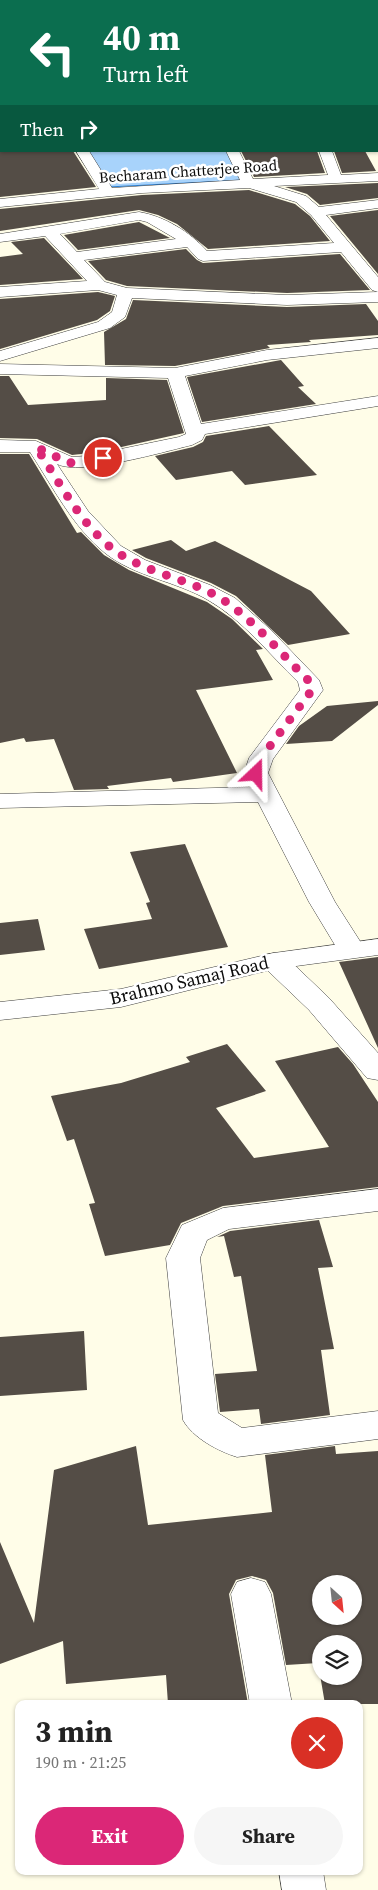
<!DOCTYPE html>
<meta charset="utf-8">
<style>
:root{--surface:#fff;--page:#f6f6f6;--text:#222;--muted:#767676;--accent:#db2777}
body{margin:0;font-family:"Source Serif 4",serif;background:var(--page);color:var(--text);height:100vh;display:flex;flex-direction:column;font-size:19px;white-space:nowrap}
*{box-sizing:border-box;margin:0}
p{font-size:16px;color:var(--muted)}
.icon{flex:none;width:28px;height:28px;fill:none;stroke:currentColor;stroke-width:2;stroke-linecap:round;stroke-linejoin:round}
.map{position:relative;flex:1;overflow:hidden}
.sheet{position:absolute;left:15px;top:1700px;width:348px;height:175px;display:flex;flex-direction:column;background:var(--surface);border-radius:10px;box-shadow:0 1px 4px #0004}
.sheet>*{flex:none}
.hud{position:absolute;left:0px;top:0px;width:379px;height:152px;box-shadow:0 1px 4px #0004;background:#0b6e4f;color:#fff;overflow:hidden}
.needle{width:32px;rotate:153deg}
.buttons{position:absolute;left:312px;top:1575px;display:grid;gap:10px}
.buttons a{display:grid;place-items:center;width:50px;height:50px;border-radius:50%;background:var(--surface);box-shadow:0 1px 4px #0004;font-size:25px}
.pin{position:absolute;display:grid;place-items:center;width:42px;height:42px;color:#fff;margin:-21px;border:2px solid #fff;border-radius:50%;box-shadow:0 1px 5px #0007}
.me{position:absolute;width:55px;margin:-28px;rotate:23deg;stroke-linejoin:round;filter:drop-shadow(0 0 4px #0008)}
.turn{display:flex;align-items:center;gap:18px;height:105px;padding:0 20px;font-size:22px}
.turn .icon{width:65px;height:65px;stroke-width:2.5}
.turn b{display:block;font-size:35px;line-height:42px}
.then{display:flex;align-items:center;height:48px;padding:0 20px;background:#0003;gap:10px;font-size:19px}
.round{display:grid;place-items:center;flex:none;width:52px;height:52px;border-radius:26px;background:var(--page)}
.summary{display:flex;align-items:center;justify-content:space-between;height:85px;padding:0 20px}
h1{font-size:30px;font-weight:700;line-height:38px}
.button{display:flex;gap:10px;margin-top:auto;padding:10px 20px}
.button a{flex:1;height:58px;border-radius:30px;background:var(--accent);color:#fff;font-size:20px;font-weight:700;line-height:58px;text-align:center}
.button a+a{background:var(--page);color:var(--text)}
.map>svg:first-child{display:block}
.water{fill:#a8d3fb;stroke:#2a80d7}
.building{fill:#544d46;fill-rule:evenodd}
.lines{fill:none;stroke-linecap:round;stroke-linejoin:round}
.minor-casing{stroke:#3e3e3e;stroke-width:1}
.tertiary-casing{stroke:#3e3e3e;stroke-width:1}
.minor{fill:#fff;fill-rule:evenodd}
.tertiary{fill:#fff;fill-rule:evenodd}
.route{stroke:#db2777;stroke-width:9;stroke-dasharray:0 16.2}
.labels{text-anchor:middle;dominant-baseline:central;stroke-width:5;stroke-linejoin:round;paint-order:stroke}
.far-street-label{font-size:15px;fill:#0b0b0b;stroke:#fff}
.street-label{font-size:18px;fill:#0b0b0b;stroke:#fff}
</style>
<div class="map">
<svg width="378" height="1890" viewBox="0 0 378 1890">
<rect width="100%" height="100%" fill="#fffde8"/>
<!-- water -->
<path class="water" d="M 85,151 L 229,151 L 245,180 L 108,187 Z"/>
<!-- building -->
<path class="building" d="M 0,151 L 73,151 L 96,187 L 0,197 Z
M 241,151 L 317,151 L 325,173 L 254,177 Z
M 334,151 L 365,151 L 376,171 L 342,173 Z
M 378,183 L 378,198 L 320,205 L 307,194 L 285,187 Z
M 249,190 L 295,204 L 310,216 L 330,241 L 208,249 L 177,224 L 158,215 L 139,210 L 0,231 L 0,209 L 142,195 Z
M 378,210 L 378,274 L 330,216 Z
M 139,222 L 170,238 L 78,250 L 64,235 Z
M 44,238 L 83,279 L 0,285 L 0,257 L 23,254 L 11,242 Z
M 186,249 L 197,260 L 203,263 L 340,254 L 370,290 L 287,293 L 127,286 L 106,280 L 88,261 Z
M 98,292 L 115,296 L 110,311 L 97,320 L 0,349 L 0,299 Z
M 133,300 L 287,307 L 366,304 L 378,321 L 378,335 L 309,340 L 311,342 L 267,345 L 270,348 L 175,366 L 105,365 L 104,332 L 126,319 Z
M 281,360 L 304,386 L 298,387 L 316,404 L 202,422 L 187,377 Z
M 0,376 L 9,376 L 28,405 L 106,400 L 106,378 L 167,380 L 184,433 L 99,452 L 72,455 L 37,439 L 0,438 Z
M 269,426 L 317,475 L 245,485 L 232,471 L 176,480 L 155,456 L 193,447 L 203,442 L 206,436 Z
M 0,454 L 29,454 L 77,533 L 81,532 L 104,555 L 129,570 L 207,602 L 232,619 L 263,649 L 256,650 L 273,680 L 196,690 L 237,773 L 173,782 L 171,778 L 107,786 L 109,789 L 74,790 L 54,739 L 26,742 L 24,738 L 0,743 Z
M 171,540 L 186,551 L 215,541 L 311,591 L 350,634 L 288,645 L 236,596 L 211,583 L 146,558 L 132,550 Z
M 378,701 L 378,705 L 332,741 L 286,744 L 299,726 L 327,706 Z
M 185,844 L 228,947 L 99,969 L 84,929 L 152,919 L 146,903 L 150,902 L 130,852 Z
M 38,919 L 45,950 L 0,955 L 0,923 Z
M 378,957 L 378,1048 L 339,962 Z
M 227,1044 L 266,1091 L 216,1108 L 254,1158 L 329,1147 L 275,1061 L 338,1047 L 353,1064 L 378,1102 L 378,1187 L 223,1206 L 181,1223 L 170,1245 L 105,1256 L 89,1204 L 95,1203 L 74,1139 L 67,1141 L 51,1096 L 121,1083 L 190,1062 L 186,1057 Z
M 319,1220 L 333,1267 L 318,1268 L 334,1349 L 321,1350 L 330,1415 L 261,1424 L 259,1409 L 220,1412 L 215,1374 L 257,1371 L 241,1276 L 234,1277 L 224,1236 L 217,1237 L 230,1231 Z
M 84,1331 L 87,1390 L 0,1396 L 0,1337 Z
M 136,1446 L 148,1525 L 272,1512 L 265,1455 L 335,1446 L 336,1454 L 378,1451 L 378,1704 L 325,1704 L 318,1663 L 286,1665 L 273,1593 L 266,1580 L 252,1576 L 236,1580 L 229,1594 L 248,1704 L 168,1704 L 166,1675 L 66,1684 L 63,1641 L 0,1664 L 0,1542 L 34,1623 L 54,1470 ZM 321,1584 L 354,1584 L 354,1616 L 321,1616 ZM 321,1644 L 354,1644 L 354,1676 L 321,1676 Z"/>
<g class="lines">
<defs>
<path id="minor" d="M 95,0 L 106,0 L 106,1 L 96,1 Z
M 138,0 L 149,0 L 149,1 L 139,1 Z
M 210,0 L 221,0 L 221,1 L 211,1 Z
M 0,36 L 1,36 L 1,42 L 0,42 Z
M 0,138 L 1,138 L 1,146 L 0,146 Z
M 76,151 L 89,151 L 112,188 L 240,180 L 226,151 L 239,151 L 253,179 L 328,175 L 319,151 L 332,151 L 341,175 L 378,173 L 378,181 L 274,186 L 306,196 L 319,207 L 378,200 L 378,208 L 326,215 L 378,277 L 378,292 L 372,290 L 341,252 L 203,261 L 198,259 L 187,247 L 84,260 L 105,282 L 127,288 L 287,295 L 378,292 L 378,302 L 287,305 L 132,298 L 125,317 L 110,328 L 0,361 L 0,351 L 98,322 L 112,312 L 117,295 L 98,290 L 0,297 L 0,287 L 87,281 L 45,236 L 0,242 L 0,234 L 139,212 C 164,216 190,232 207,251 L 334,243 L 311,215 L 296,202 L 249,188 L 142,193 L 0,207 L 0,199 L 99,189 ZM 139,220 L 147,222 L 176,239 L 77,252 L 60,234 Z
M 378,338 L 378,348 L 267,360 L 185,376 L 201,424 L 378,396 L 378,406 L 205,434 L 202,440 L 192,445 C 163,452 80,476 57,464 L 88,511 L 121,546 L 145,560 L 210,585 L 235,598 L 271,630 L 319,680 L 323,690 L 273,759 L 268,773 L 335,902 L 365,949 L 361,955 L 351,957 L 341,955 L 309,902 L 258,802 L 0,808 L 0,794 L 251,787 L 244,773 L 249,758 L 300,690 L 298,682 C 269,654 243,620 208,600 C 176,581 135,577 105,553 C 72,526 53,487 30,452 L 0,452 L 0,440 L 36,441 L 72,457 L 87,456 L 179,437 L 186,434 L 168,378 L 0,374 L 0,364 L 175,368 L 267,350 Z
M 274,953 L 284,955 L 329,998 L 378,1053 L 378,1080 L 367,1078 L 309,1010 L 264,967 L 260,961 L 264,955 Z
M 378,1189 L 378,1211 L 229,1229 L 207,1240 L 200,1258 L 218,1413 L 242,1428 L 378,1411 L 378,1439 L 237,1457 C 218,1451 193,1438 183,1420 L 166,1258 L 182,1225 L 223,1208 Z
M 251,1578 L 265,1582 L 271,1594 L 292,1704 L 250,1704 L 231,1594 L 237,1582 Z
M 279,1871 L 323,1871 L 326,1890 L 282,1890 Z"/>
<path id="tertiary" d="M 378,939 L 378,955 L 274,969 L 121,1007 L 0,1020 L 0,1002 L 121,989 L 274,953 Z"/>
</defs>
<!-- minor casing -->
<use href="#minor" class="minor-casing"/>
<!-- tertiary casing -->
<use href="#tertiary" class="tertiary-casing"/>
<!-- minor -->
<use href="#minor" class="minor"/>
<!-- tertiary -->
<use href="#tertiary" class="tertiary"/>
</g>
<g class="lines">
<!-- route -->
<path class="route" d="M 103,458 L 69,463 L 36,447 C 59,481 81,525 114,550 C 144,572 184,578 215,595 C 248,613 281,654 308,680 L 312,690 L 261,758 L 256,774"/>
</g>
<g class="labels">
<!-- far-street labels -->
<g class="far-street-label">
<text transform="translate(188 171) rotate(-4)">Becharam Chatterjee Road</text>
</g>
<!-- street labels -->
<g class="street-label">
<text transform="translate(189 980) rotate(-13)">Brahmo Samaj Road</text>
</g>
</g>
</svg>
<div class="buttons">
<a><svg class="needle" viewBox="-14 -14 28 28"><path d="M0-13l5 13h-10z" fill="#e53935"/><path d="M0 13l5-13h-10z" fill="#767676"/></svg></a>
<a><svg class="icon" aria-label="layers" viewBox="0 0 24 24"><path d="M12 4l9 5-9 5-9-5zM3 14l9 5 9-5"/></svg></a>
</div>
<div class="pin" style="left:103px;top:458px;background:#d93025"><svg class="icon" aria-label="arrive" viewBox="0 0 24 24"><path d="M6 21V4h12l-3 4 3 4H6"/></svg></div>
<svg class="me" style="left:256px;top:774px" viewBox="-20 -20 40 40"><path d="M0-17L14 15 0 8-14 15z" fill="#db2777" stroke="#fff" stroke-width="4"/></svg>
<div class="hud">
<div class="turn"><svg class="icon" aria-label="left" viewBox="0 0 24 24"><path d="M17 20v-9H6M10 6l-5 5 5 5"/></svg><div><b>40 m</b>Turn left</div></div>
<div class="then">Then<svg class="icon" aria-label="right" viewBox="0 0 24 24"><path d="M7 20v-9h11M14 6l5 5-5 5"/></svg></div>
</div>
<section class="sheet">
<div class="summary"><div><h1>3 min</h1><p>190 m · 21:25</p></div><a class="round" style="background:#d93025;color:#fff"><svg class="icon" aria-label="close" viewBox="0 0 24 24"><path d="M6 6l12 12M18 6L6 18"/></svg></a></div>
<div class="button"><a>Exit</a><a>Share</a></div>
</section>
</div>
